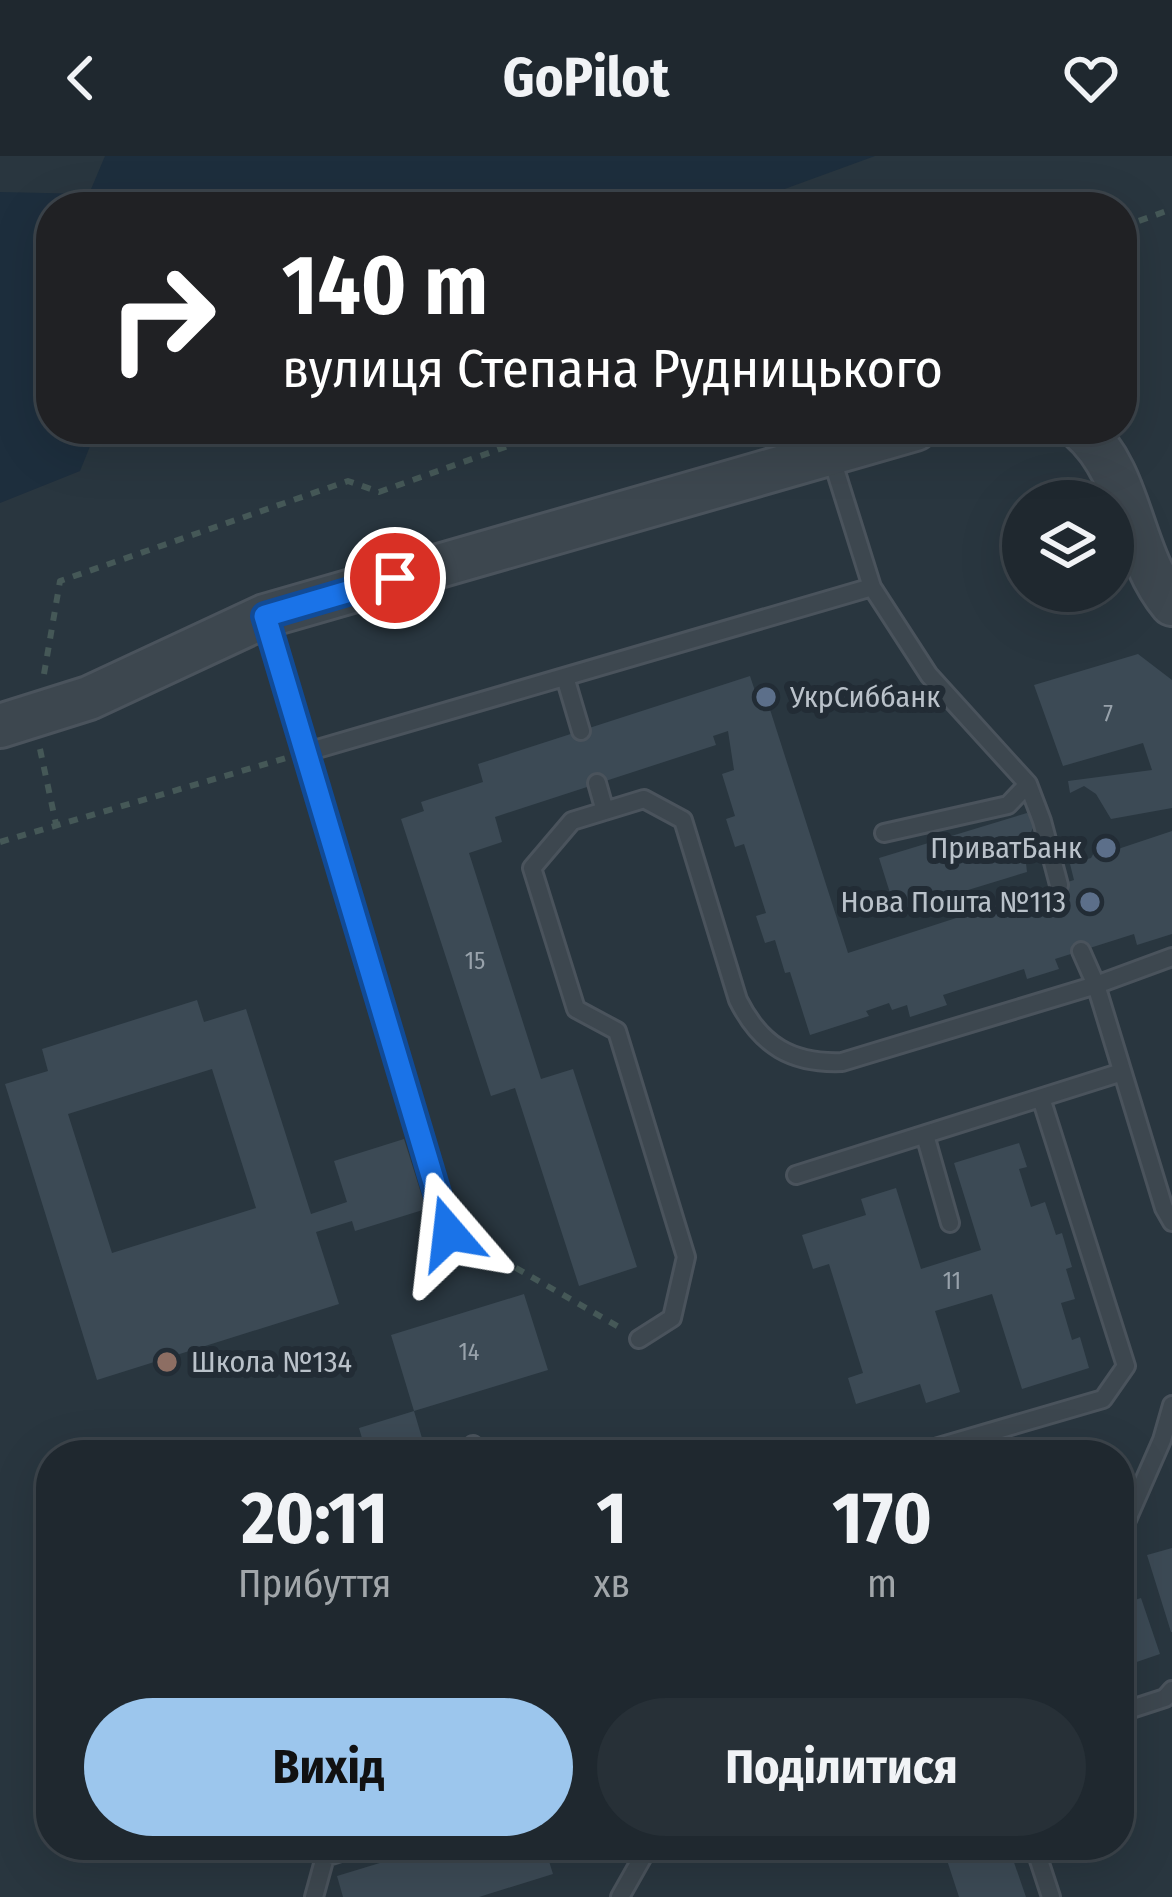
<!DOCTYPE html>
<html lang="uk">
<meta charset="utf-8">
<style>
:root{--surface:#1f282f;--page:#273037;--text:#f1f3f6;--muted:#a1a6aa;--line:#3c444b;--accent:#9cc6ed}
body{margin:0;font-family:"Fira Sans Condensed",sans-serif;background:var(--page);color:var(--text);height:100vh;display:flex;flex-direction:column;font-size:45px;white-space:nowrap}
*{box-sizing:border-box;margin:0}
p{font-size:39px;color:var(--muted)}
.icon{flex:none;width:66px;height:66px;fill:none;stroke:currentColor;stroke-width:2;stroke-linecap:round;stroke-linejoin:round}
.map{position:relative;flex:1;overflow:hidden}
.details{position:absolute;left:36px;top:1284px;width:1098px;height:420px;display:flex;flex-direction:column;background:var(--surface);border-radius:48px;box-shadow:0 12px 48px #0002,0 0 0 3px var(--line)}
.details>*{flex:none}
.guide{position:absolute;left:36px;top:36px;width:1101px;height:252px;border-radius:48px;box-shadow:0 12px 48px #0002,0 0 0 3px var(--line);background:#202124;color:#fff;overflow:hidden}
.tools{position:absolute;left:1002px;top:324px;display:grid;gap:24px}
.tools a{display:grid;place-items:center;width:132px;height:132px;border-radius:50%;background:var(--surface);box-shadow:0 12px 48px #0002,0 0 0 3px var(--line);font-size:60px}
.pin{position:absolute;display:grid;place-items:center;width:102px;height:102px;color:#fff;margin:-51px;border:6px solid #fff;border-radius:50%;box-shadow:0 3px 12px #0007}
.me{position:absolute;width:132px;margin:-66px;rotate:343deg;stroke-linejoin:round;filter:drop-shadow(0 0 9px #0008)}
.turn{display:flex;align-items:center;gap:42px;height:252px;padding:0 48px;font-size:54px}
.turn .icon{width:156px;height:156px;stroke-width:2.5}
.turn b{display:block;font-size:84px;line-height:102px}
.eta{display:flex;justify-content:space-evenly;align-items:center;height:204px;text-align:center}
.eta b{font-size:72px;font-weight:700;line-height:84px}
.action{display:flex;gap:24px;margin-top:auto;padding:24px 48px}
.action a{flex:1;height:138px;border-radius:72px;background:var(--accent);color:#111;font-size:48px;font-weight:700;line-height:138px;text-align:center}
.action a+a{background:var(--page);color:var(--text)}
header{display:flex;justify-content:space-between;align-items:center;height:156px;padding:0 48px;background:var(--surface);font-size:54px;font-weight:700}
.map>svg:first-child{display:block}
.water{fill:#1d2e3d}
.building{fill:#3c4a55;fill-rule:evenodd}
.lines{fill:none;stroke-linecap:round;stroke-linejoin:round}
.service-casing{stroke:#4a535c;stroke-width:22}
.tertiary-casing{stroke:#4a535c;stroke-width:48}
.path{stroke:#455857;stroke-width:6;stroke-dasharray:9 9;stroke-linecap:butt}
.service{stroke:#3d474f;stroke-width:16}
.tertiary{stroke:#3d474f;stroke-width:42}
.route-casing{stroke:#114b97;stroke-width:30}
.route{stroke:#1a73e8;stroke-width:21}
.service-dot{fill:#5c6f8a;stroke:#222c35;stroke-width:4.5}
.education-dot{fill:#8d6e63;stroke:#222c35;stroke-width:4.5}
.labels{text-anchor:middle;dominant-baseline:central;stroke-width:12;stroke-linejoin:round;paint-order:stroke}
.number-label{font-size:24px;fill:#98a2ab}
.poi-label{font-size:30px;fill:#bac2ca;stroke:#222c35;text-anchor:start}
</style>
<header><svg class="icon" aria-label="back" viewBox="0 0 24 24"><path d="M15 5l-7 7 7 7"/></svg>GoPilot<svg class="icon" aria-label="heart" viewBox="0 0 24 24"><path d="M12 20l-8-8c-3-5 5-10 8-4 3-6 11-1 8 4z"/></svg></header>
<div class="map">
<svg width="1172" height="1741" viewBox="0 0 1172 1741">
<rect width="100%" height="100%" fill="#29363f"/>
<!-- water -->
<path class="water" d="M 105,0 L 875,0 L 735,51 L 51,51 L 51,273 L 112,273 L 95,278 L 80,315 L 0,347 L 0,36 L 89,38 Z"/>
<!-- building -->
<path class="building" d="M 1138,498 L 1172,524 L 1172,652 L 1111,663 L 1096,638 L 1084,630 L 1070,637 L 1068,625 L 1152,614 L 1143,587 L 1063,610 L 1034,529 Z
M 750,520 L 758,544 L 766,541 L 848,797 L 1074,724 L 1070,708 L 1091,702 L 1102,683 L 1115,694 L 1172,675 L 1172,778 L 1137,789 L 1134,778 L 1055,803 L 1059,813 L 1027,823 L 1024,813 L 943,839 L 947,849 L 910,861 L 907,849 L 892,854 L 889,847 L 866,855 L 869,860 L 810,879 L 790,816 L 785,817 L 775,784 L 765,787 L 756,760 L 766,757 L 744,688 L 735,691 L 726,663 L 735,660 L 722,618 L 734,614 L 728,575 L 713,580 L 716,589 L 495,661 L 502,686 L 469,697 L 541,923 L 573,913 L 637,1111 L 579,1130 L 515,932 L 491,940 L 401,663 L 424,655 L 421,646 L 483,626 L 478,608 Z
M 1027,657 L 1036,666 L 1024,690 L 1027,716 L 896,756 L 879,702 Z
M 197,844 L 204,866 L 246,853 L 311,1058 L 347,1046 L 334,1005 L 404,983 L 426,1053 L 355,1075 L 352,1065 L 316,1076 L 339,1148 L 97,1224 L 5,928 L 48,915 L 42,893 ZM 212,913 L 256,1052 L 112,1097 L 68,958 Z
M 1019,987 L 1027,1011 L 1019,1013 L 1031,1051 L 1045,1046 L 1056,1079 L 1062,1077 L 1072,1111 L 1066,1113 L 1075,1143 L 1061,1147 L 1072,1184 L 1080,1181 L 1089,1212 L 1022,1233 L 992,1138 L 935,1155 L 960,1236 L 926,1247 L 920,1228 L 856,1248 L 848,1222 L 863,1217 L 829,1108 L 813,1113 L 802,1079 L 866,1059 L 861,1043 L 896,1032 L 921,1113 L 981,1094 L 954,1007 Z
M 524,1138 L 548,1214 L 414,1255 L 391,1179 Z
M 414,1255 L 427,1299 L 367,1299 L 359,1272 Z
M 1172,1392 L 1172,1476 L 1171,1476 L 1147,1399 Z
M 1141,1442 L 1160,1498 L 1119,1512 L 1119,1449 Z
M 439,1689 L 544,1689 L 553,1718 L 479,1741 L 343,1741 L 337,1720 Z
M 942,1689 L 1008,1689 L 1026,1741 L 959,1741 Z"/>
<g class="lines">
<defs>
<path id="service" d="M 830,297 L 872,431 L 929,519 L 1028,628 L 1042,665 L 1059,729
M 266,463 L 449,1077
M 565,521 L 581,575
M 307,596 L 872,431
M 597,627 L 605,655
M 884,677 L 1008,649 L 1028,628
M 1081,795 L 1096,829 L 1164,1052 L 1172,1066
M 925,979 L 950,1067
M 796,1019 L 1122,916
M 639,1183 L 672,1162 L 686,1101 L 617,875 L 576,853 L 532,712 L 572,665 L 644,643 L 683,664 L 738,844 C 761,890 792,908 842,906 L 1096,829 L 1172,801
M 473,1289 L 476,1299
M 911,1299 L 1103,1243 L 1126,1210 L 1041,942
M 1119,1382 L 1162,1284 L 1172,1249
M 1119,1557 L 1165,1542 L 1172,1534
M 1034,1689 L 1051,1741
M 314,1741 L 325,1701 L 362,1689
M 620,1741 L 646,1695 L 645,1689"/>
<path id="tertiary" d="M 1081,273 C 1133,318 1129,397 1172,448
M 0,570 L 89,542 L 265,460 L 915,273"/>
</defs>
<!-- service casing -->
<use href="#service" class="service-casing"/>
<!-- tertiary casing -->
<use href="#tertiary" class="tertiary-casing"/>
<!-- path -->
<path class="path" d="M 1122,71 L 1172,53
M 44,518 L 60,425 L 348,325 L 379,336 L 556,273
M 40,593 L 56,668
M 0,686 L 286,602
M 469,1085 L 619,1171"/>
<!-- service -->
<use href="#service" class="service"/>
<!-- tertiary -->
<use href="#tertiary" class="tertiary"/>
</g>
<g class="lines">
<defs>
<path id="route" d="M 395,422 L 265,460 L 449,1077"/>
</defs>
<!-- route casing -->
<use href="#route" class="route-casing"/>
<!-- route -->
<use href="#route" class="route"/>
</g>
<!-- markers -->
<g class="service-dot">
<circle cx="766" cy="541" r="12"/>
<circle cx="1106" cy="692" r="12"/>
<circle cx="1090" cy="746" r="12"/>
</g>
<circle class="education-dot" cx="167" cy="1206" r="12"/>
<g class="labels">
<!-- number labels -->
<g class="number-label">
<text x="1108" y="558">7</text>
<text x="475" y="805">15</text>
<text x="952" y="1125">11</text>
<text x="469" y="1196">14</text>
</g>
<!-- poi labels -->
<g class="poi-label">
<text x="790" y="541">УкрСиббанк</text>
<text x="1082" y="692" text-anchor="end">ПриватБанк</text>
<text x="1066" y="746" text-anchor="end">Нова Пошта №113</text>
<text x="191" y="1206">Школа №134</text>
</g>
</g>
</svg>
<div class="tools">
<a><svg class="icon" aria-label="layers" viewBox="0 0 24 24"><path d="M12 4l9 5-9 5-9-5zM3 14l9 5 9-5"/></svg></a>
</div>
<div class="pin" style="left:395px;top:422px;background:#d93025"><svg class="icon" aria-label="arrive" viewBox="0 0 24 24"><path d="M6 21V4h12l-3 4 3 4H6"/></svg></div>
<svg class="me" style="left:449px;top:1077px" viewBox="-20 -20 40 40"><path d="M0-17L14 15 0 8-14 15z" fill="#1a73e8" stroke="#fff" stroke-width="4"/></svg>
<div class="guide">
<div class="turn"><svg class="icon" aria-label="right" viewBox="0 0 24 24"><path d="M7 20v-9h11M14 6l5 5-5 5"/></svg><div><b>140 m</b>вулиця Степана Рудницького</div></div>
</div>
<section class="details">
<div class="eta">
<div><b>20:11</b><p>Прибуття</p></div>
<div><b>1</b><p>хв</p></div>
<div><b>170</b><p>m</p></div>
</div>
<div class="action"><a>Вихід</a><a>Поділитися</a></div>
</section>
</div>
